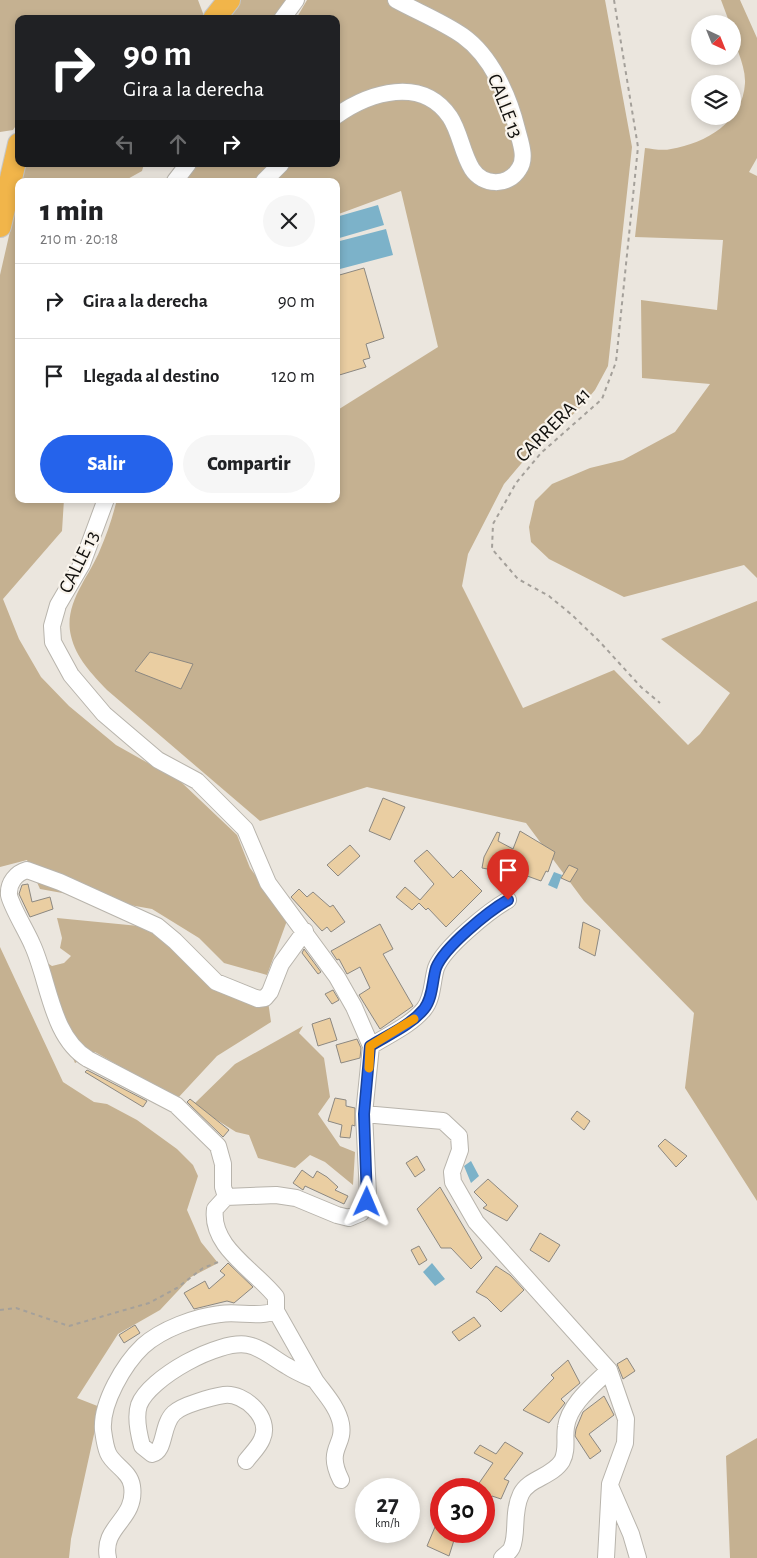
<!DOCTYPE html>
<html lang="es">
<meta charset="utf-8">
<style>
:root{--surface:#fff;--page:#f6f6f6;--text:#202124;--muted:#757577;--line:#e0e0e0;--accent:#2563eb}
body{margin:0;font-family:"Alegreya Sans",sans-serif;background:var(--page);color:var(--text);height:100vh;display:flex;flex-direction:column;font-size:19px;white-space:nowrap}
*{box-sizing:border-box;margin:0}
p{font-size:16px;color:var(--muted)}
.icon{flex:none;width:28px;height:28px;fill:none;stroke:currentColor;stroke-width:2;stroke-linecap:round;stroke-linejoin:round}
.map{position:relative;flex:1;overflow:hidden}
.drawer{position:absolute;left:15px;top:178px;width:325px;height:325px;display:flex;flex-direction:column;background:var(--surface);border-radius:10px;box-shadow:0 2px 8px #0003}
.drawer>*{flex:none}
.top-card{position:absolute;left:15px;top:15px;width:325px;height:152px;border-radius:10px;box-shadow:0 2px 8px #0003;background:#202124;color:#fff;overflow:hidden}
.needle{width:32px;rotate:137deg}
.tools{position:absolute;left:691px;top:15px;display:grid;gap:10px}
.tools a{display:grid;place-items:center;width:50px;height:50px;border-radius:50%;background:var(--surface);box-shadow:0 2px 8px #0003;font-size:25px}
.speed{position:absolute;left:355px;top:1478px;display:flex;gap:10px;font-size:25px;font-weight:700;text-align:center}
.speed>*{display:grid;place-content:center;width:65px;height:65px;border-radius:50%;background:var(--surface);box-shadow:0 2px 8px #0003;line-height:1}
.speed small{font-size:12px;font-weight:400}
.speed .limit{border:8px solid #d22;background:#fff;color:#111}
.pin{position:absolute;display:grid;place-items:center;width:42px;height:42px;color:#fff;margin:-51px -21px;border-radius:50% 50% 50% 0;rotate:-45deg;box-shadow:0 0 5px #0007}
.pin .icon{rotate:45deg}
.me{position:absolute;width:55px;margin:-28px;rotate:1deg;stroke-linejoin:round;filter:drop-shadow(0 0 4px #0008)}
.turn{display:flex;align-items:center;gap:18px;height:105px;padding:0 25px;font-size:22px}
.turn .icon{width:65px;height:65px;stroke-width:2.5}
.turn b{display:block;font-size:35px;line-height:42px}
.lanes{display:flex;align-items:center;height:48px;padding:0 25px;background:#0003;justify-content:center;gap:25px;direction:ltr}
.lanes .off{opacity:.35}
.round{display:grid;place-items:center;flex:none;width:52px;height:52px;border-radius:26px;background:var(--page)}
.headline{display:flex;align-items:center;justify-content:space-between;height:85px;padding:0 25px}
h1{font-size:30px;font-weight:800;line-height:38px}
.primary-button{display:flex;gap:10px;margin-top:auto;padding:10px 25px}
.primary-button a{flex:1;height:58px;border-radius:30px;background:var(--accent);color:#fff;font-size:20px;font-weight:800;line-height:58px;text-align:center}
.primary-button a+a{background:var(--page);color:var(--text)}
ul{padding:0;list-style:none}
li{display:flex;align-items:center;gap:15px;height:75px;padding:0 25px;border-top:1px solid var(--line)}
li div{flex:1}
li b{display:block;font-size:19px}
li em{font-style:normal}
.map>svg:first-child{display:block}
.green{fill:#c5b191}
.water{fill:#7cb2c9}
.building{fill:#eacea2;stroke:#8c8881}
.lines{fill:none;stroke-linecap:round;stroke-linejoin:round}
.minor-casing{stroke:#b8b4ac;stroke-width:18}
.highway-casing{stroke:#c6c6c5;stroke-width:24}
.path{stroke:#a4a09a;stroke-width:2;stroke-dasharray:4 4;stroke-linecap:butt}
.minor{stroke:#fff;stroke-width:16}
.highway{stroke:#f1b54a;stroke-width:22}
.route-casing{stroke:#184099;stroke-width:12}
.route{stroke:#2563eb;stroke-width:9}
.slow{stroke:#f59e0b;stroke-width:9}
.labels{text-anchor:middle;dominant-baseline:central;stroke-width:4.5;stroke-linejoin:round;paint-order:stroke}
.street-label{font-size:20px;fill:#12110e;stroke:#f8f3eb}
</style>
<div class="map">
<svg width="757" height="1558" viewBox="0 0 757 1558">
<rect width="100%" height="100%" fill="#ebe6de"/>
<!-- green -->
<path class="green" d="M 0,0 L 198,0 L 204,16 L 203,19 L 19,19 L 19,121 L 13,130 L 0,132 Z
M 238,0 L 290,0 L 277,19 L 224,19 Z
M 307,0 L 605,0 L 632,147 L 608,366 L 595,390 L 578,410 L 537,445 L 504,484 L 468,554 L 462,586 L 523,708 L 614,670 L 688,745 L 700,734 L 730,693 L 661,639 L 757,601 L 757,1201 L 685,1088 L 694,1013 L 584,901 L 526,823 L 367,787 L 260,821 L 107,690 C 92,674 76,658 71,636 C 63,604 89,577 100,550 C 107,534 113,516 117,499 L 336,499 L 336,411 L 438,347 L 401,191 L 336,215 L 336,181 L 183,181 L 195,164 L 336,164 L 336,19 L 296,19 Z
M 721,0 L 740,0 L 757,38 L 757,158 L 749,172 L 757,176 L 757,578 L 744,565 L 624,597 L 549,559 L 531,542 L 529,527 L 535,501 L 552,484 L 590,468 L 623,460 L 675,432 L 710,384 L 642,378 L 641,300 L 717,310 L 723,240 L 635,237 L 645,148 C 653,149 663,151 671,149 C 706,143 743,122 745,83 C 746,63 732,44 732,24 L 730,24 Z
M 25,164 L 144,164 L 142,171 L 124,181 L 21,181 Z
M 19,192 L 19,499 L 64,499 L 62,531 L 3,599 L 19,639 L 41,677 L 69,706 L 116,745 L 180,781 L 237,835 L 250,868 L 288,918 L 267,975 L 224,963 L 199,938 L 152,909 L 40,889 L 27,860 L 0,867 L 0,275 Z
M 57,918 L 149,927 L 223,983 L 236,981 L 268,1001 L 271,1022 L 217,1056 L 177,1099 L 95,1052 L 75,1063 L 29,951 L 52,966 L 64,963 L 71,956 L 60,948 L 62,938 Z
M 0,947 L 63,1082 L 94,1102 L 107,1104 L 137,1120 L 177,1149 L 193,1165 L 198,1176 L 187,1210 L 201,1242 L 218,1263 L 191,1277 L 160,1310 L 118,1334 L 77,1398 L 100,1407 L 71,1539 L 69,1558 L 0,1558 Z
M 303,1026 L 299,1033 L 324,1058 L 330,1097 L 318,1114 L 340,1146 L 355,1152 L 353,1185 L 325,1162 L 310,1155 L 295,1168 L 258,1158 L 249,1135 L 236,1132 L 193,1105 L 235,1064 Z
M 757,1438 L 757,1558 L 730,1558 L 726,1456 Z"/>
<!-- water -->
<path class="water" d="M 378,205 L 384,225 L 336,239 L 336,217 Z
M 386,229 L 393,255 L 340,269 L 336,256 L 336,242 Z
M 554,872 L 562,875 L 557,889 L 548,885 Z
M 471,1161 L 479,1176 L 471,1183 L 464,1166 Z
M 432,1263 L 445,1279 L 435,1286 L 423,1272 Z"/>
<!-- building -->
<path class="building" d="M 364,268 L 384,338 L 366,344 L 370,358 L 363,360 L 366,367 L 336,376 L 336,276 Z
M 150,652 L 193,664 L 181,689 L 135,671 Z
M 383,798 L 405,807 L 390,840 L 369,831 Z
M 520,831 L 555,852 L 548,872 L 546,871 L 541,881 L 519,873 L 495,859 L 493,870 L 482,868 L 484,857 L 497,832 L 500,833 L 498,841 L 513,849 Z
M 350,845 L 360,856 L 338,876 L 327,865 Z
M 427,850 L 453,878 L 461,870 L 482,891 L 446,927 L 428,908 L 426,910 L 419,903 L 412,910 L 396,897 L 405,887 L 420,900 L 434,884 L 414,861 Z
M 569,865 L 578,869 L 570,882 L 561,878 Z
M 28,884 L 32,902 L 50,897 L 53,909 L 30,917 L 19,894 L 22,885 Z
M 299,889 L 307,897 L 313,892 L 330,907 L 333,905 L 345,922 L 331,932 L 327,927 L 322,931 L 291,897 Z
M 583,922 L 600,930 L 595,956 L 579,948 Z
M 380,924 L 393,949 L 383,954 L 413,1006 L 380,1029 L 359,995 L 370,988 L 360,967 L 347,974 L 339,959 L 337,960 L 331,951 Z
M 304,949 L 321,972 L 318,974 L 302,953 Z
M 333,990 L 339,1000 L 332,1004 L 325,994 Z
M 330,1018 L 337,1040 L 318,1046 L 312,1024 Z
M 357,1039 L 361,1048 L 360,1058 L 341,1063 L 336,1045 Z
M 87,1070 L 147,1101 L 143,1107 L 85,1072 Z
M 335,1098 L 346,1100 L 346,1106 L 355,1108 L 355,1126 L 352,1125 L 350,1138 L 340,1137 L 342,1125 L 328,1121 Z
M 190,1099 L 229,1130 L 223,1137 L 187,1102 Z
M 577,1111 L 590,1121 L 584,1130 L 571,1119 Z
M 665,1139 L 687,1156 L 676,1167 L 658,1146 Z
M 417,1156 L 425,1170 L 415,1177 L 406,1163 Z
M 302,1170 L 313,1178 L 317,1171 L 327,1177 L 338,1187 L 335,1190 L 348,1196 L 344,1204 L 305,1186 L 303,1190 L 293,1183 Z
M 488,1179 L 518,1206 L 507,1221 L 483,1208 L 487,1205 L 474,1192 Z
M 440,1187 L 482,1258 L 471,1269 L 451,1248 L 441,1248 L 417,1209 Z
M 540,1233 L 560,1245 L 549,1262 L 530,1250 Z
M 419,1246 L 427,1260 L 419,1265 L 411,1250 Z
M 228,1263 L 253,1287 L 234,1303 L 227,1301 L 194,1309 L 184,1293 L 205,1281 L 209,1289 L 225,1275 L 220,1271 Z
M 496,1266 L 510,1275 L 524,1290 L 501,1312 L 487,1298 L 476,1292 Z
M 474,1317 L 481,1326 L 459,1341 L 452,1332 Z
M 135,1325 L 140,1333 L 124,1343 L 119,1335 Z
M 627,1358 L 635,1371 L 623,1379 L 617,1364 Z
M 568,1360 L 580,1383 L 561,1399 L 565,1403 L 549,1423 L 523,1410 L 554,1378 L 551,1375 Z
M 604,1396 L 614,1415 L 589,1434 L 601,1451 L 590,1459 L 575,1436 L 576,1429 L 583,1412 Z
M 505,1442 L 523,1453 L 504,1479 L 509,1481 L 501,1499 L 492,1496 L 484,1511 L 484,1489 L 475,1489 L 493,1463 L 474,1453 L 480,1445 L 496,1454 Z
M 435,1527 L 455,1537 L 449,1556 L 427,1546 Z"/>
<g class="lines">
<defs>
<path id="minor" d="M 282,19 L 296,0
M 336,116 C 370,92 422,76 450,117 C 460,132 462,153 472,169 C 483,186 508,187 519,169 C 527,158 520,141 517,129 C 509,96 491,56 463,36 C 443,22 418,12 396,0
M 175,181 L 188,164
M 264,181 L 281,164
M 106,499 L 82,564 L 58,605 L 52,626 L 53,642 L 71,675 L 104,714 L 158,760 L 197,781 L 245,829 L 268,883 L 337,977 L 354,1007 L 371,1046 L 364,1114 L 368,1194 L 364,1208 L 361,1213 L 349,1218 L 337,1215 L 296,1198 L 276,1195 L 226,1197 L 215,1209 C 210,1247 255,1270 276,1297 L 276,1311 C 259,1318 238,1311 220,1314 C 195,1317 162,1329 143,1346 C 124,1364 101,1403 103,1430 C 104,1437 105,1446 108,1453 C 113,1465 130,1471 132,1486 C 137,1520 101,1526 108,1558
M 371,1046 C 388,1035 411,1025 424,1009 C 433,998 432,981 436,968 C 444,947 489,911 508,900
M 364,1114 L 443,1121 L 459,1136 L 460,1150 L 452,1172 L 453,1182 L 476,1222 L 609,1370 L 626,1419 L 625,1443 L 610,1484 L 606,1558
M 226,1197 L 223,1187 L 223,1164 L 218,1146 L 176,1105 L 88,1059 C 51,1037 49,980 32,944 C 27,932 11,906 9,895 C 8,883 16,873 27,870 L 60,882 L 157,926 L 175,941 L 216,982 L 258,999 L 265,998 L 270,992 L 281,964 L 305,931
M 315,1380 C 324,1393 338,1407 341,1424 C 345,1447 325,1448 341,1480
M 246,1461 C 251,1454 259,1447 262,1439 C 272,1418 244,1392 224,1395 C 212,1397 182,1405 174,1413 C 161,1425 166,1451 152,1454 L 142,1446 C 139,1435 135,1417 139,1405 C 149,1378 219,1339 248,1345 C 263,1348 274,1359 287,1366 C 296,1372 306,1376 315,1380 L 276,1311
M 611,1488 L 631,1534 L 638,1558
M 502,1558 C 505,1555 511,1551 512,1547 C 518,1533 512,1513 521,1494 C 529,1478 552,1477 562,1461 C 568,1450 564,1438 566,1427 C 569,1404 594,1385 609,1370"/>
<path id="highway" d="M 214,19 L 229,0
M 0,226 L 19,144"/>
</defs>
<!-- minor casing -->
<use href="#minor" class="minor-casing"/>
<!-- highway casing -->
<use href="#highway" class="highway-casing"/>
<!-- path -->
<path class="path" d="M 614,0 L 638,147 L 616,362 L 602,399 L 541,453 L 516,483 L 493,524 L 492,549 L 518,579 L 549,596 L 572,615 L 599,641 L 641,687 L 660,703
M 0,1310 L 16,1308 L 69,1326 L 149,1303 L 177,1288 L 203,1268 L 221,1261"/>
<!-- minor -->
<use href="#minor" class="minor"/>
<!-- highway -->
<use href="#highway" class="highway"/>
</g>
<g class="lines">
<defs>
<path id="route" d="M 367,1202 L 364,1114 L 370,1046 C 388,1035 411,1025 424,1009 C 433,998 432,981 436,968 C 444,947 489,911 508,900"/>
</defs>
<!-- route casing -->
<use href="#route" class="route-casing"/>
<!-- route -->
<use href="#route" class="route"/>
<!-- slow -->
<path class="slow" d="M 369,1068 L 370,1046 L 414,1019"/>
</g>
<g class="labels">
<!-- street labels -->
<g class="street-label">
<text transform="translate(505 106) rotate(69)">CALLE 13</text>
<text transform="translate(553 425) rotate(-45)">CARRERA 41</text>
<text transform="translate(79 562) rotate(-64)">CALLE 13</text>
</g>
</g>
</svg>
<div class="tools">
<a><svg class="needle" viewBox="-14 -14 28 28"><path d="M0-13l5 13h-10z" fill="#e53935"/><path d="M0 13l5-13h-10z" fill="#757577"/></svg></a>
<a><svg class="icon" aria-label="layers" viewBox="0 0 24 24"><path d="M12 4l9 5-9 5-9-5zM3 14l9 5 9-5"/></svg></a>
</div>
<div class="speed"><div>27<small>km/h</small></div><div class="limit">30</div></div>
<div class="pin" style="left:508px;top:900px;background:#d93025"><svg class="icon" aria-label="arrive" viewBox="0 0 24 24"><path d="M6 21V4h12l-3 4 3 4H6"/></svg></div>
<svg class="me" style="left:367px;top:1202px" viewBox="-20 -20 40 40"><path d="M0-17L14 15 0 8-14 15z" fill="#2563eb" stroke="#fff" stroke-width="4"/></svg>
<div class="top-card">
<div class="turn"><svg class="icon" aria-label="right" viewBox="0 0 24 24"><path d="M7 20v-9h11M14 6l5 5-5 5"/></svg><div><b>90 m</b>Gira a la derecha</div></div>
<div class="lanes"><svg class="icon off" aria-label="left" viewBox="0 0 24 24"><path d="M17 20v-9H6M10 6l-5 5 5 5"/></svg><svg class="icon off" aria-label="ahead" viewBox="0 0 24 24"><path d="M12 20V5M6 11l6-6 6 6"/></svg><svg class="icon" aria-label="right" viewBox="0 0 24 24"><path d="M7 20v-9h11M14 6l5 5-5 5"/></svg></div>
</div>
<section class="drawer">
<div class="headline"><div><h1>1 min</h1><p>210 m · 20:18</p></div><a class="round"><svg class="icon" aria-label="close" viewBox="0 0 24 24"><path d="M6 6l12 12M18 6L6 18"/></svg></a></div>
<ul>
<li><svg class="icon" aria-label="right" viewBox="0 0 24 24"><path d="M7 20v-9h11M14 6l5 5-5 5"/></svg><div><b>Gira a la derecha</b></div><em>90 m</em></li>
<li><svg class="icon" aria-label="arrive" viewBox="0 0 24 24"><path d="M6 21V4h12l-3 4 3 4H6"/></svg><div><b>Llegada al destino</b></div><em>120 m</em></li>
</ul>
<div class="primary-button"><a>Salir</a><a>Compartir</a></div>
</section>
</div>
